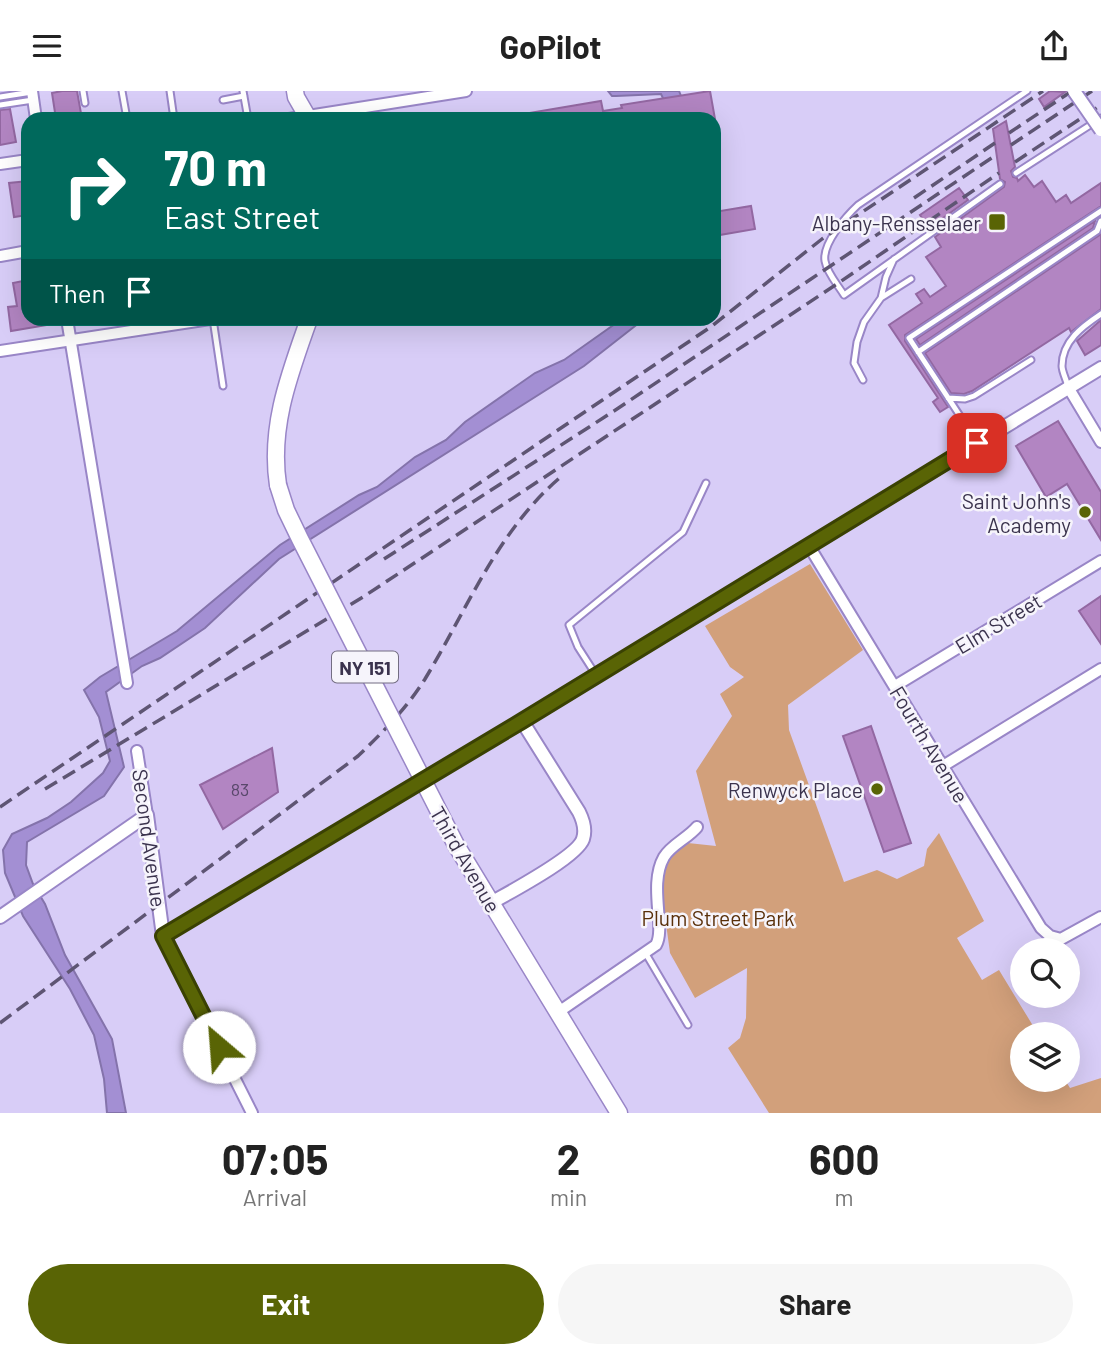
<!DOCTYPE html>
<style>
:root{--surface:#fff;--page:#f6f6f6;--text:#222;--muted:#767676;--accent:#596405}
body{margin:0;font-family:Barlow,sans-serif;background:var(--page);color:var(--text);height:100vh;display:flex;flex-direction:column;font-size:26px;white-space:nowrap}
*{box-sizing:border-box;margin:0}
p{font-size:23px;color:var(--muted)}
.icon{flex:none;width:38px;height:38px;fill:none;stroke:currentColor;stroke-width:2;stroke-linecap:round;stroke-linejoin:round}
.map{position:relative;height:1022px;overflow:hidden}
.drawer{display:flex;flex-direction:column;background:var(--surface);flex:1}
.drawer>*{flex:none}
.hud{position:absolute;left:21px;top:21px;width:700px;height:214px;border-radius:21px;box-shadow:0 7px 28px #0002;background:#00695c;color:#fff;overflow:hidden}
.tools{position:absolute;left:1010px;top:847px;display:grid;gap:14px}
.tools a{display:grid;place-items:center;width:70px;height:70px;border-radius:50%;background:var(--surface);box-shadow:0 7px 28px #0002;font-size:35px}
.pin{position:absolute;display:grid;place-items:center;width:60px;height:60px;color:#fff;margin:-30px;border-radius:14px;box-shadow:0 4px 10px #0006}
.me{position:absolute;width:77px;margin:-38px;rotate:333deg;stroke-linejoin:round;filter:drop-shadow(0 0 5px #0008)}
.turn{display:flex;align-items:center;gap:24px;height:147px;padding:0 28px;font-size:32px}
.turn .icon{width:91px;height:91px;stroke-width:2.5}
.turn b{display:block;font-size:49px;line-height:60px}
.then{display:flex;align-items:center;height:66px;padding:0 28px;background:#0003;gap:14px;font-size:26px}
.eta{display:flex;justify-content:space-evenly;align-items:center;height:119px;text-align:center}
.eta b{font-size:42px;font-weight:700;line-height:49px}
.action{display:flex;gap:14px;margin-top:auto;padding:14px 28px}
.action a{flex:1;height:80px;border-radius:42px;background:var(--accent);color:#fff;font-size:28px;font-weight:700;line-height:80px;text-align:center}
.action a+a{background:var(--page);color:var(--text)}
header{display:flex;justify-content:space-between;align-items:center;height:91px;padding:0 28px;background:var(--surface);font-size:32px;font-weight:700}
.map>svg:first-child{display:block}
.green{fill:#d2a07b}
.water{fill:#a38fd3;stroke:#8473ab;stroke-width:2}
.building{fill:#b285c2;stroke:#9368a2;stroke-width:2}
.lines{fill:none;stroke-linecap:round;stroke-linejoin:round}
.service-casing{stroke:#9986c7;stroke-width:9}
.minor-casing{stroke:#9986c7;stroke-width:14}
.tertiary-casing{stroke:#9986c7;stroke-width:16}
.primary-casing{stroke:#9986c7;stroke-width:19}
.service{stroke:#fff;stroke-width:5}
.minor{stroke:#fff;stroke-width:10}
.tertiary{stroke:#fff;stroke-width:12}
.primary{stroke:#fff;stroke-width:16}
.rail{stroke:#5e5573;stroke-width:3.5;stroke-dasharray:14 7;stroke-linecap:butt}
.tertiary-bridge-casing{stroke:#9986c7;stroke-width:16;stroke-linecap:butt}
.primary-bridge-casing{stroke:#9986c7;stroke-width:19;stroke-linecap:butt}
.tertiary-bridge{stroke:#fff;stroke-width:12}
.primary-bridge{stroke:#fff;stroke-width:16}
.route-casing{stroke:#3a4103;stroke-width:18}
.route{stroke:#596405;stroke-width:12}
.poi-dot{fill:#596405;stroke:#f6f4fb;stroke-width:2.5}
.labels{text-anchor:middle;dominant-baseline:central;stroke-width:5;stroke-linejoin:round;paint-order:stroke}
.number-label{font-size:18px;fill:#59486b}
.shield{fill:#f6f4fb;stroke:#736d82;stroke-width:2}
.shield-label{font-size:19px;font-weight:bold;fill:#3b334e}
.poi-label{font-size:21px;fill:#3b334e;stroke:#f6f4fb;text-anchor:end}
.street-label{font-size:21px;fill:#3b334e;stroke:#f6f4fb}
.park-label{font-size:21px;fill:#5a300a;stroke:#f6f4fb}
</style>
<header><svg class="icon" aria-label="menu" viewBox="0 0 24 24"><path d="M4 6h16M4 12h16M4 18h16"/></svg>GoPilot<svg class="icon" aria-label="share" viewBox="0 0 24 24"><path d="M12 15V3M7 8l5-5 5 5M5 13v7h14v-7"/></svg></header>
<div class="map">
<svg width="1101" height="1022" viewBox="0 0 1101 1022">
<rect width="100%" height="100%" fill="#d8cdf7"/>
<!-- green -->
<path class="green" d="M 810,473 L 863,559 L 788,614 L 789,639 L 844,791 L 877,779 L 897,788 L 924,775 L 927,758 L 939,742 L 984,830 L 957,847 L 982,889 L 999,879 L 1038,943 L 1022,943 L 1022,989 L 1065,989 L 1070,997 L 1101,987 L 1101,1022 L 769,1022 L 728,957 L 740,947 L 746,927 L 747,877 L 695,907 L 670,862 L 662,803 L 662,785 L 669,766 L 688,752 L 716,755 L 696,680 L 732,625 L 720,603 L 744,586 L 730,576 L 705,535 Z"/>
<!-- water -->
<path class="water" d="M 608,0 L 679,0 L 690,28 L 673,28 L 661,3 L 616,5 L 612,5 Z
M 622,228 L 644,228 L 584,275 L 279,468 L 205,537 L 160,567 L 142,575 L 106,601 L 124,676 L 104,705 L 27,751 L 26,774 L 33,793 L 45,813 L 65,864 L 112,948 L 126,1022 L 107,1022 L 104,988 L 94,944 L 70,898 L 23,825 L 5,782 L 3,759 L 12,743 L 47,727 L 71,711 L 103,682 L 110,670 L 99,626 L 84,599 L 100,586 L 177,540 L 280,454 L 359,404 L 377,396 L 415,366 L 446,349 L 465,331 L 535,282 L 564,269 Z"/>
<!-- building -->
<path class="building" d="M 62,0 L 77,0 L 82,28 L 56,28 L 52,2 Z
M 710,0 L 715,28 L 523,28 L 523,23 L 601,10 L 603,20 L 622,17 L 621,14 Z
M 1050,0 L 1065,1 L 1044,16 L 1039,8 Z
M 10,18 L 16,51 L 0,54 L 0,19 Z
M 1006,30 L 1015,76 L 1011,80 L 1013,86 L 1017,87 L 1018,90 L 1025,84 L 1034,96 L 1042,90 L 1056,111 L 1066,104 L 1071,112 L 1101,92 L 1101,115 L 905,244 L 905,250 L 948,316 L 940,321 L 933,311 L 938,307 L 889,234 L 922,212 L 916,203 L 924,198 L 930,206 L 946,195 L 926,166 L 941,156 L 935,146 L 1004,96 L 1005,91 L 1000,88 L 993,38 Z
M 28,90 L 28,124 L 14,126 L 9,92 Z
M 959,97 L 968,109 L 929,137 L 920,124 Z
M 751,115 L 755,138 L 714,145 L 714,121 Z
M 1095,130 L 1093,137 L 920,254 L 916,248 Z
M 1101,143 L 1101,218 L 1071,241 L 1069,237 L 972,300 L 964,303 L 951,302 L 925,262 Z
M 28,189 L 28,228 L 53,228 L 53,233 L 11,240 L 8,216 L 17,215 L 13,192 Z
M 1101,229 L 1101,254 L 1085,264 L 1077,250 Z
M 1058,330 L 1101,401 L 1101,449 L 1067,393 L 1046,406 L 1016,355 Z
M 1101,505 L 1101,553 L 1079,520 Z
M 871,635 L 911,752 L 884,761 L 843,645 Z
M 272,657 L 278,701 L 223,738 L 200,694 Z"/>
<g class="lines">
<defs>
<path id="service" d="M 83,0 L 85,12
M 122,0 L 127,28
M 170,0 L 174,28
M 243,0 L 248,28
M 0,6 L 32,1
M 223,9 L 244,5
M 0,14 L 33,9
M 1016,82 L 1101,27
M 1000,93 L 844,204 C 838,194 827,182 825,170 C 822,153 846,125 858,114 L 1027,0
M 881,207 L 886,186 L 894,168
M 213,228 L 223,295
M 918,261 L 1097,140 L 1101,130
M 863,289 L 854,272 L 857,251 L 864,231 L 881,207 L 911,188
M 1068,296 C 1067,290 1062,281 1062,275 C 1062,250 1083,235 1101,223
M 948,307 L 965,308 L 974,305 L 1031,269
M 977,351 L 909,247 L 1101,120
M 596,584 L 578,556 L 569,534 L 683,441 L 706,392
M 646,863 L 688,934"/>
<path id="minor" d="M 32,0 L 36,28
M 289,28 L 466,0
M 0,73 L 28,69
M 0,165 L 28,160
M 67,228 L 127,592
M 0,260 L 210,228
M 1068,296 L 1101,351
M 809,455 L 1041,837 L 1050,845 L 1061,848 L 1101,826
M 895,595 L 1101,470
M 137,660 L 147,724
M 943,675 L 1101,578
M 163,845 L 252,1022
M 557,922 L 656,854 C 666,837 648,794 664,766 C 671,754 688,747 697,736"/>
<path id="tertiary" d="M 491,812 C 510,801 577,766 583,748 C 586,739 583,729 579,721 L 522,630
M 0,826 L 147,724 L 163,845 L 522,630 L 1101,277"/>
<path id="primary" d="M 295,0 L 296,6 L 307,25
M 278,394 C 269,335 290,282 309,228
M 456,754 L 619,1022"/>
</defs>
<!-- service casing -->
<use href="#service" class="service-casing"/>
<!-- minor casing -->
<use href="#minor" class="minor-casing"/>
<!-- tertiary casing -->
<use href="#tertiary" class="tertiary-casing"/>
<!-- primary casing -->
<use href="#primary" class="primary-casing"/>
<!-- service -->
<use href="#service" class="service"/>
<!-- minor -->
<use href="#minor" class="minor"/>
<!-- tertiary -->
<use href="#tertiary" class="tertiary"/>
<!-- primary -->
<use href="#primary" class="primary"/>
<!-- rail -->
<path class="rail" d="M 1009,42 L 1072,0
M 1011,54 L 1092,0
M 1015,71 L 1101,14
M 914,107 L 995,52
M 384,468 L 614,320 L 996,64
M 45,698 L 363,506 L 837,193 L 999,82
M 0,716 L 712,235 L 822,148 L 1043,0
M 0,932 L 358,665 C 383,641 407,617 425,588 C 468,517 498,438 563,384"/>
<defs>
<path id="tertiary-bridge" d="M 1074,0 L 1101,39"/>
<path id="primary-bridge" d="M 278,394 L 286,419 L 300,448 L 456,754"/>
</defs>
<!-- tertiary-bridge casing -->
<use href="#tertiary-bridge" class="tertiary-bridge-casing"/>
<!-- primary-bridge casing -->
<use href="#primary-bridge" class="primary-bridge-casing"/>
<!-- tertiary-bridge -->
<use href="#tertiary-bridge" class="tertiary-bridge"/>
<!-- primary-bridge -->
<use href="#primary-bridge" class="primary-bridge"/>
</g>
<g class="lines">
<defs>
<path id="route" d="M 219,956 L 163,845 L 522,630 L 977,352"/>
</defs>
<!-- route casing -->
<use href="#route" class="route-casing"/>
<!-- route -->
<use href="#route" class="route"/>
</g>
<!-- markers -->
<g class="poi-dot">
<rect x="988" y="122" width="18" height="18" rx="3.5"/>
<circle cx="1085" cy="421" r="7"/>
<circle cx="877" cy="698" r="7"/>
</g>
<g class="labels">
<!-- number labels -->
<g class="number-label">
<text x="240" y="698">83</text>
</g>
<!-- shield labels -->
<rect class="shield" x="332" y="560.5" width="66" height="31" rx="5"/>
<g class="shield-label">
<text x="365" y="576">NY 151</text>
</g>
<!-- poi labels -->
<g class="poi-label">
<text x="981" y="131">Albany-Rensselaer</text>
<text x="1071" y="409">Saint John's<tspan x="1071" dy="24">Academy</tspan></text>
<text x="863" y="698">Renwyck Place</text>
</g>
<!-- street labels -->
<g class="street-label">
<text transform="translate(998 532) rotate(-31)">Elm Street</text>
<text transform="translate(930 653) rotate(59)">Fourth Avenue</text>
<text transform="translate(150 747) rotate(82)">Second Avenue</text>
<text transform="translate(466 768) rotate(60)">Third Avenue</text>
</g>
<!-- park labels -->
<g class="park-label">
<text x="718" y="826">Plum Street Park</text>
</g>
</g>
</svg>
<div class="tools">
<a><svg class="icon" aria-label="search" viewBox="0 0 24 24"><circle cx="10" cy="10" r="6"/><path d="M15 15l6 6"/></svg></a>
<a><svg class="icon" aria-label="layers" viewBox="0 0 24 24"><path d="M12 4l9 5-9 5-9-5zM3 14l9 5 9-5"/></svg></a>
</div>
<div class="pin" style="left:977px;top:352px;background:#d93025"><svg class="icon" aria-label="arrive" viewBox="0 0 24 24"><path d="M6 21V4h12l-3 4 3 4H6"/></svg></div>
<svg class="me" style="left:219px;top:956px" viewBox="-20 -20 40 40"><circle r="19" fill="#fff"/><path d="M0-13L10 11 0 6-10 11z" fill="#596405"/></svg>
<div class="hud">
<div class="turn"><svg class="icon" aria-label="right" viewBox="0 0 24 24"><path d="M7 20v-9h11M14 6l5 5-5 5"/></svg><div><b>70 m</b>East Street</div></div>
<div class="then">Then<svg class="icon" aria-label="arrive" viewBox="0 0 24 24"><path d="M6 21V4h12l-3 4 3 4H6"/></svg></div>
</div>
</div>
<section class="drawer">
<div class="eta">
<div><b>07:05</b><p>Arrival</p></div>
<div><b>2</b><p>min</p></div>
<div><b>600</b><p>m</p></div>
</div>
<div class="action"><a>Exit</a><a>Share</a></div>
</section>
